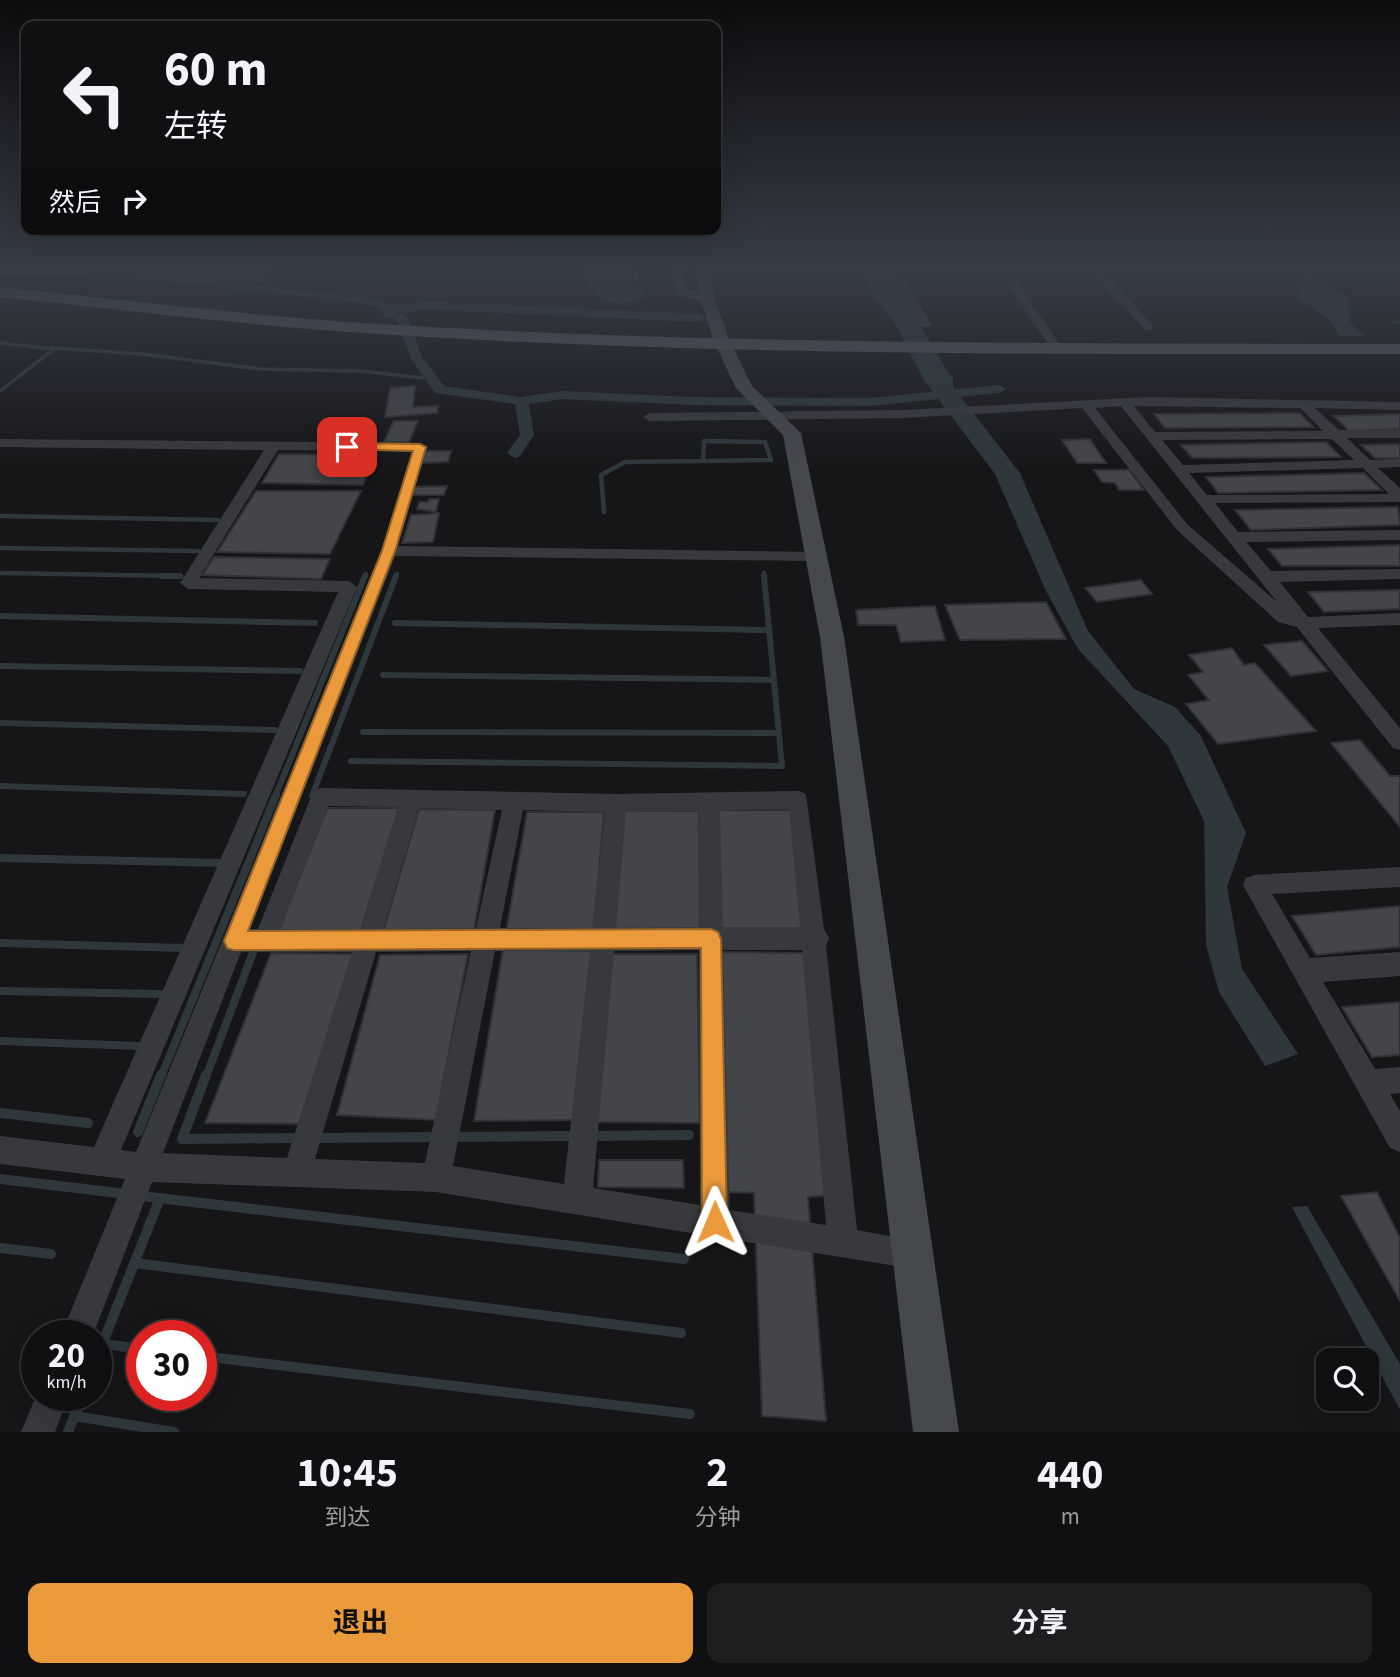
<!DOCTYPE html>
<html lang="zh">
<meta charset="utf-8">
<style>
:root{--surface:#101012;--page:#1e1e20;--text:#f1f3f6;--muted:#9c9d9f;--line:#303032;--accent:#eb9a3b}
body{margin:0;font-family:"Source Sans 3","Noto Sans SC",sans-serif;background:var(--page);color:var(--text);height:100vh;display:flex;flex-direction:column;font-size:26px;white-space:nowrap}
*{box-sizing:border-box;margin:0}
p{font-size:23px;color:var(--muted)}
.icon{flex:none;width:38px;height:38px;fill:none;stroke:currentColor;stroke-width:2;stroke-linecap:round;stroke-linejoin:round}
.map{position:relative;height:1432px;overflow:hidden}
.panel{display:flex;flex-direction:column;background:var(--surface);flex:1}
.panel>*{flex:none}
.banner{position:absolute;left:21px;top:21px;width:700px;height:214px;border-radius:14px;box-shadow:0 7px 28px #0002,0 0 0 2px var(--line);background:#101012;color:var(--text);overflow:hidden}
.buttons{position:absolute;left:1316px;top:1348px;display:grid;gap:14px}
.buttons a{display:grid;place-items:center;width:63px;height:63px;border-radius:14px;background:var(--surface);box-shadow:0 7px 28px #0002,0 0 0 2px var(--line);font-size:35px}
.speed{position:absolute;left:21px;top:1320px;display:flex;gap:14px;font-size:35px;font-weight:700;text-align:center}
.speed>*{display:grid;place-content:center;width:91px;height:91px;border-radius:50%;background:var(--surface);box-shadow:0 7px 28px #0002,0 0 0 2px var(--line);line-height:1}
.speed small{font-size:18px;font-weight:400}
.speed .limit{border:10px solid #d22;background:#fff;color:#111}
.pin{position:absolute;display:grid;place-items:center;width:60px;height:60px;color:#fff;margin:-30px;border-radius:14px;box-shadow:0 4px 10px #0006}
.me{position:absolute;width:77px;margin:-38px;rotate:359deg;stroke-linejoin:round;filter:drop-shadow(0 0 5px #0008)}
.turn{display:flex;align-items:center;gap:24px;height:147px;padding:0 28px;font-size:32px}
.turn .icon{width:91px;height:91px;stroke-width:2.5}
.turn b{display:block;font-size:49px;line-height:60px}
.then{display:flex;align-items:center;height:66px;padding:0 28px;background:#0003;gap:14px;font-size:26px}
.eta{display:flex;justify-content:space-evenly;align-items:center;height:119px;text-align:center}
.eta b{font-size:42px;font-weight:700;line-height:49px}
.primary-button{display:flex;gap:14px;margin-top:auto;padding:14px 28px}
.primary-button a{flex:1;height:80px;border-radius:14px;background:var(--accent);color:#111;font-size:28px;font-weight:700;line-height:80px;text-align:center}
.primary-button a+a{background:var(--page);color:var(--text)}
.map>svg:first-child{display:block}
.water{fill:#2d373c}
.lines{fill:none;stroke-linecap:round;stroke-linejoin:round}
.stream-far4{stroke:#2d373c;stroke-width:3.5}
.stream-far3{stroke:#2d373c;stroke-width:4.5}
.stream-far2{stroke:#2d373c;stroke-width:6}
.stream-far1{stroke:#2d373c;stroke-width:8}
.stream{stroke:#2d373c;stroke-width:10}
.canal{fill:#2d373c;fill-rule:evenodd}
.building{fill:#434548;stroke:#303134;stroke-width:2}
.street{fill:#37393d;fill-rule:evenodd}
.secondary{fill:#45484d;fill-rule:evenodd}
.primary{fill:#53565c;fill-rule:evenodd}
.route{fill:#eb9a3b;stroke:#996426;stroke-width:2}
</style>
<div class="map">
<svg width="1400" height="1432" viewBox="0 0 1400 1432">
<rect width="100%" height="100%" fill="#161618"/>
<!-- water -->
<path class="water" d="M 0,269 L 268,269 L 269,270 L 269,282 L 220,287 L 144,279 L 0,275 Z
M 627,269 L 635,272 L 639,278 L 630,284 L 644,291 L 645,298 C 611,309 595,304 581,270 Z
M 856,269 L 888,269 L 948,373 L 953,377 L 953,387 L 1020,473 L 1088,631 L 1134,689 L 1175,707 L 1201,736 L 1246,833 L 1227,887 L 1242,969 L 1298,1054 L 1265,1066 L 1219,992 L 1206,945 L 1204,821 L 1168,746 L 1078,649 L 1046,591 L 995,474 L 924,380 L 896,326 Z
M 1291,269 L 1306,269 L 1348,298 L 1350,322 L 1364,336 L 1340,336 L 1327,318 L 1298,297 L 1296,283 L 1289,277 L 1300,276 Z
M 1307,1206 L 1400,1364 L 1400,1410 L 1292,1207 Z"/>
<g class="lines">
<!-- stream-far4 -->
<path class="stream-far4" d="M 1394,322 L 1400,322
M 0,343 L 54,349 L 0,391
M 51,348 L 142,354 L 261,369 L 361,371 L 432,379"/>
<!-- stream-far3 -->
<path class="stream-far3" d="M 704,441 L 765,442 L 771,460 L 703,461 Z
M 604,512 L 601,475 L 625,462 L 703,461
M 0,516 L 218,520
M 0,548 L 198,551
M 0,573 L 180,576
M 764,573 L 764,577
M 365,577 L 366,574
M 396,577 L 397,574"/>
<!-- stream-far2 -->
<path class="stream-far2" d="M 161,576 L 180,576
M 0,616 L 315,623
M 395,623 L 769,630
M 0,666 L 300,671
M 383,675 L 774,680
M 0,723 L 275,730
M 363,732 L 778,733
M 351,761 L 782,766 L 764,576
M 0,786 L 244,794
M 312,796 L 396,576
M 275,797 L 365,576"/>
<!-- stream-far1 -->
<path class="stream-far1" d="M 0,858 L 223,863
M 0,943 L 185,948
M 0,991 L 161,994
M 0,1041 L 140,1046
M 161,1077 L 276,795
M 206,1077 L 255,947"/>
<!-- stream -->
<path class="stream" d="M 206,1075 L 182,1139 L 298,1138
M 0,1113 L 88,1123
M 138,1132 L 161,1075
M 589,1136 L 689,1135
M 453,1137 L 575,1136
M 313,1138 L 438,1137
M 0,1179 L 127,1194
M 141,1196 L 684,1259
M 0,1248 L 51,1254
M 135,1263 L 681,1333
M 103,1344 L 142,1349
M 201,1356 L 690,1414
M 96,1360 L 160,1198
M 74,1416 L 174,1432
M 68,1432 L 83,1395"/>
<!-- canal -->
<path class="canal" d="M 228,283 L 363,296 L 387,304 L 406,305 L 420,301 L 700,314 L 706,318 L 700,322 L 421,309 L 407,313 L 395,311 L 408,318 L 422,357 L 444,386 L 521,397 L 562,391 L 693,397 L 870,398 L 999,385 L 1006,389 L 999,393 L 870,406 L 693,405 L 562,399 L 529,404 L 534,435 L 520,456 L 515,458 L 507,453 L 520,435 L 515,404 L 435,393 L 410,357 L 397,320 L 384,316 L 381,309 L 362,303 L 224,288 L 222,286 Z"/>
</g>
<!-- building -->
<path class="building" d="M 415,386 L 413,407 L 438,406 L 437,413 L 385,417 L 390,388 Z
M 1299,413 L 1313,427 L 1165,428 L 1154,414 Z
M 1400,414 L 1400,429 L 1349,431 L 1334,416 Z
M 394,421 L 418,421 L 409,442 L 384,442 Z
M 1090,439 L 1106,463 L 1077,463 L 1062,440 Z
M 1326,442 L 1341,457 L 1192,458 L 1181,445 Z
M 1400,444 L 1400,458 L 1375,458 L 1361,445 Z
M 425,451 L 451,451 L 448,462 L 422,463 Z
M 279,454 L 377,455 L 363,485 L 262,483 Z
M 1094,470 L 1129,470 L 1144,490 L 1119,490 L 1115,483 L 1102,482 Z
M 1364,473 L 1382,490 L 1218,493 L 1206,477 Z
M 447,486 L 444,495 L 412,495 L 414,487 Z
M 256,491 L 361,491 L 330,554 L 217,552 Z
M 429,499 L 439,499 L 436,512 L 417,509 L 419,502 L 428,502 Z
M 1398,507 L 1400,525 L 1251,530 L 1235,510 Z
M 439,513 L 433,542 L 402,543 L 411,515 Z
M 1400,545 L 1400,566 L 1282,566 L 1268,549 Z
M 214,557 L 330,559 L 321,579 L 202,575 Z
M 1141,580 L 1152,594 L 1097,602 L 1085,588 Z
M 1400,590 L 1400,609 L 1324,612 L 1308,592 Z
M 1046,602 L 1066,639 L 960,640 L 945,605 Z
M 935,606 L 945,640 L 901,642 L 896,625 L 858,625 L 856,610 Z
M 1302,641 L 1328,671 L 1291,676 L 1264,645 Z
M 1232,648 L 1244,665 L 1255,663 L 1316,731 L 1218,744 L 1186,704 L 1209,700 L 1188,675 L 1203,672 L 1189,655 Z
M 1360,740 L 1390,776 L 1400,776 L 1400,827 L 1331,743 Z
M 327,808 L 400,808 L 362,933 L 277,934 Z
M 419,809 L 495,810 L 474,930 L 383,932 Z
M 715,810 L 792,810 L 807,931 L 717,933 Z
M 622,811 L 699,811 L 700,932 L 612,932 Z
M 527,812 L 604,812 L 594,931 L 506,932 Z
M 1400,906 L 1400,947 L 1316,955 L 1292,916 Z
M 503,949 L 592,951 L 577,1120 L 474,1121 Z
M 720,952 L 807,953 L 831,1195 L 808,1197 L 826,1421 L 762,1416 L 754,1193 L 727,1192 Z
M 271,953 L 355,954 L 304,1124 L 205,1123 Z
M 468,954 L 436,1120 L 337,1115 L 380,955 Z
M 610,954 L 697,954 L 700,1123 L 595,1122 Z
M 1400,1002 L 1400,1055 L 1372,1057 L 1342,1007 Z
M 599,1160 L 683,1160 L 684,1188 L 598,1187 Z
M 1377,1192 L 1400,1238 L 1400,1301 L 1341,1196 Z"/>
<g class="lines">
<!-- street -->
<path class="street" d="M 888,269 L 898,269 L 932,325 L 930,327 L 922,327 Z
M 998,269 L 1008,269 L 1062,348 L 1060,350 L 1052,350 Z
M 1090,269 L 1101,269 L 1153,326 L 1153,330 L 1145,330 Z
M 1150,397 L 1400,402 L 1400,410 L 1315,408 L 1339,430 L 1400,430 L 1400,438 L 1347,438 L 1370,460 L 1400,459 L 1400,467 L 1378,468 L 1400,488 L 1400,502 L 1215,503 L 1238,532 L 1400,530 L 1400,540 L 1246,542 L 1271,571 L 1400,569 L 1400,579 L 1280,582 L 1308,617 L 1400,613 L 1400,625 L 1318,628 L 1400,728 L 1400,750 L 1393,748 L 1297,627 L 1278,622 L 1177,530 L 1082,408 L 902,418 L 650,421 L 643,417 L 650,413 L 902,410 ZM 1121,406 L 1277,602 L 1187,524 L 1095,408 ZM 1134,406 L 1300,408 L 1323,431 L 1155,432 ZM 1332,439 L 1354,460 L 1183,465 L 1162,440 ZM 1363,468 L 1389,494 L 1207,495 L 1189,473 Z
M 0,439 L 420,443 L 427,447 L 398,546 L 822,552 L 822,560 L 816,561 L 395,556 L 250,929 L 258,929 L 311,797 L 314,791 L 321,788 L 616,794 L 799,791 L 806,794 L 824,929 L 829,938 L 826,946 L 857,1230 L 926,1243 L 930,1254 L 926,1265 L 915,1269 L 436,1192 L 152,1182 L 93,1335 L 61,1335 L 125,1179 L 0,1164 L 0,1136 L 94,1147 L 338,592 L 188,589 L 180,583 L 264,450 L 0,447 ZM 278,450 L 412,451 L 381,551 L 136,1152 L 121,1150 L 357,587 L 349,581 L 199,578 ZM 328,806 L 398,807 L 360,929 L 281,929 ZM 419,808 L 502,810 L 476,928 L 383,929 ZM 789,809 L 800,927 L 723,927 L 720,810 ZM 523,810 L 605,812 L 592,928 L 500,928 ZM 699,811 L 699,927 L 616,928 L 626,812 ZM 699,950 L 700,1205 L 593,1188 L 614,951 ZM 723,950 L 802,950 L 826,1225 L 730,1210 ZM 471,951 L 425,1163 L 315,1159 L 376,952 ZM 495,951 L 590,951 L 564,1184 L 453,1166 ZM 241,952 L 352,952 L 287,1158 L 163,1153 Z
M 1400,867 L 1400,887 L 1272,894 L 1310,958 L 1400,952 L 1400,976 L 1323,982 L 1375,1069 L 1400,1067 L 1400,1093 L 1390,1094 L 1400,1111 L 1400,1152 L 1390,1148 L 1243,885 L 1246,878 L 1254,875 Z
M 37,1394 L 69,1395 L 55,1432 L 21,1432 Z"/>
<!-- secondary -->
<path class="secondary" d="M 669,269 L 683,269 L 688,289 L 699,292 L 695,269 L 709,269 L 714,298 L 731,344 L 752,386 L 801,433 L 844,637 L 959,1432 L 913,1432 L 820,637 L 783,435 L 736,388 L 715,344 L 701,301 L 676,295 Z"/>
<!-- primary -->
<path class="primary" d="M 0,287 C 126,300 252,316 379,324 C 719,345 1060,343 1400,344 L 1400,354 C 1060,354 719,356 379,334 C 252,326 126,310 0,297 Z"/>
</g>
<!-- sky -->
<linearGradient id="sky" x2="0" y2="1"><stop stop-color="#0c0c0d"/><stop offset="0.57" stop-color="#363c48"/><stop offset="1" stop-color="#363c48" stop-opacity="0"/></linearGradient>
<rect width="1400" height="470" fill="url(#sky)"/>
<!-- route -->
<path class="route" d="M 347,443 L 420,444 L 426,447 L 395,551 L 248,931 L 711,929 L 718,932 L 721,939 L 727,1222 L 723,1231 L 715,1234 L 706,1231 L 702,1222 L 701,948 L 234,950 L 227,948 L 224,941 L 382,551 L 413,451 L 343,449 L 341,447 Z"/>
</svg>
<div class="buttons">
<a><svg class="icon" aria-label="search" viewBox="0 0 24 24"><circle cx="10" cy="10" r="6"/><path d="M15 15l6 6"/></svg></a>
</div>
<div class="speed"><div>20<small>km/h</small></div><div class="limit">30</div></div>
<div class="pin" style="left:347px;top:447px;background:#d93025"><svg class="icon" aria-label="arrive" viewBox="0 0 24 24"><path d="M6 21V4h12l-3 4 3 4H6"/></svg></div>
<svg class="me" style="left:715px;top:1222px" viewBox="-20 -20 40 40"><path d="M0-17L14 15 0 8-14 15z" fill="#eb9a3b" stroke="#fff" stroke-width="4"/></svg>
<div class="banner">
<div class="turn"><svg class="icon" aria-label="left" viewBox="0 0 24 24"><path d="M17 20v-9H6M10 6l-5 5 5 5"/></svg><div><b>60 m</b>左转</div></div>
<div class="then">然后<svg class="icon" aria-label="right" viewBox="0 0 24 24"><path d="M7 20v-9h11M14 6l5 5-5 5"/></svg></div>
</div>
</div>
<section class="panel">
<div class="eta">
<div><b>10:45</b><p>到达</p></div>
<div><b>2</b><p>分钟</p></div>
<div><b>440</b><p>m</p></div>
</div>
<div class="primary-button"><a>退出</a><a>分享</a></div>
</section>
